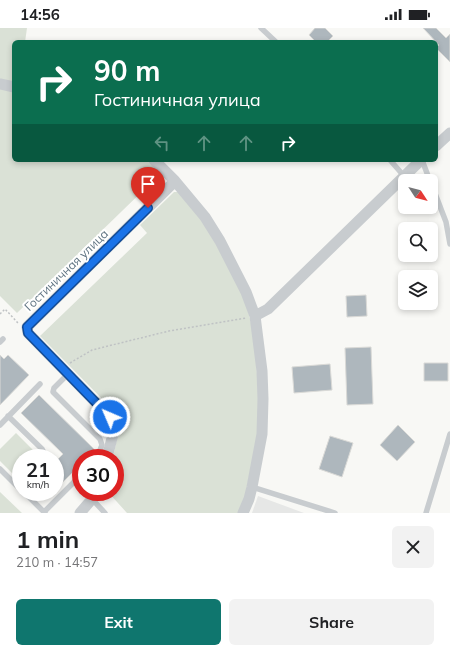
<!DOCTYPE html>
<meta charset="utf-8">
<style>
:root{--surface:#fff;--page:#f2f2f2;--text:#202124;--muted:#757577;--accent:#0f766e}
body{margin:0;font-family:Mulish,sans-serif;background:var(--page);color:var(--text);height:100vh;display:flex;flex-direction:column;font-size:15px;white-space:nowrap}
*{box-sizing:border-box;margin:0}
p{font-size:13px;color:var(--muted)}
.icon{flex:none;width:22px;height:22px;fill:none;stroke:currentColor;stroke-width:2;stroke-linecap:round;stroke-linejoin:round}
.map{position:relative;height:485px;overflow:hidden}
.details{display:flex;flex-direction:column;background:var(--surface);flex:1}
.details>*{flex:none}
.banner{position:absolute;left:12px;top:12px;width:426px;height:122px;border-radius:6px;box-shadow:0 2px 6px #0003;background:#0b6e4f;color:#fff;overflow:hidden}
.needle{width:26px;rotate:126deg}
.controls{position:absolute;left:398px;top:146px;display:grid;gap:8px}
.controls a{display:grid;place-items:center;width:40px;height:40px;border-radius:6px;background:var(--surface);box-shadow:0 2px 6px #0003;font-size:20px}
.speed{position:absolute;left:12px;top:421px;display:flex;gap:8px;font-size:20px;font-weight:700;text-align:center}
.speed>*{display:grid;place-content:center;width:52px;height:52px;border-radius:50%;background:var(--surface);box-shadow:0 2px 6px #0003;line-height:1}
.speed small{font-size:10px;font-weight:400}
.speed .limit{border:6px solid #d22;background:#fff;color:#111}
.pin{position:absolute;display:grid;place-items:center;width:34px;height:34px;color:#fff;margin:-41px -17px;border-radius:50% 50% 50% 0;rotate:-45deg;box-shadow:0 0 4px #0007}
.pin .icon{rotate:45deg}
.me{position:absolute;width:44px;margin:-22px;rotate:315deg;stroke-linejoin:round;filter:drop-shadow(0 0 3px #0008)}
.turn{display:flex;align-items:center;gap:14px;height:84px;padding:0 16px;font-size:18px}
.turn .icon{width:52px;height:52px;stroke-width:2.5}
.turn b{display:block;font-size:28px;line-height:34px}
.lanes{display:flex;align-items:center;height:38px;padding:0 16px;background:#0003;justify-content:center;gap:20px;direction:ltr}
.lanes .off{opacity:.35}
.round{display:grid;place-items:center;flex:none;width:42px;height:42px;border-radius:6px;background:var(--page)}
.head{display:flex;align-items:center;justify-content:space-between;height:68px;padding:0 16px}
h1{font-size:24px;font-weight:700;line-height:30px}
.cta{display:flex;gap:8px;margin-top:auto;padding:8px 16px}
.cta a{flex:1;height:46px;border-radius:6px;background:var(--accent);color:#fff;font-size:16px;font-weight:700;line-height:46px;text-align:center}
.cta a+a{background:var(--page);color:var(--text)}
.status{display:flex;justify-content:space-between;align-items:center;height:28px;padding:0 20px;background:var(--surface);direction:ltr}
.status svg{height:11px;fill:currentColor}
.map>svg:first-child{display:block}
.built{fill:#e6e7e6}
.green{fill:#dae1d6}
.building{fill:#aeb7bd;stroke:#dadad7}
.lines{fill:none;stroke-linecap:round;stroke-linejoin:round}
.path{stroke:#bfc2c4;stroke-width:1.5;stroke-dasharray:2 2;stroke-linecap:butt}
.lane{stroke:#c8cccf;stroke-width:5.5}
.street{stroke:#c8cccf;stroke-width:11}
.route-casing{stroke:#114b97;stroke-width:10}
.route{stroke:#1a73e8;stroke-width:7}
.labels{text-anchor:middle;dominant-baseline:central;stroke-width:4;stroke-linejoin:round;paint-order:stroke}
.street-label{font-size:12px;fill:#617583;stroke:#fff}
</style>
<div class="status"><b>14:56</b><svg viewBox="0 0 49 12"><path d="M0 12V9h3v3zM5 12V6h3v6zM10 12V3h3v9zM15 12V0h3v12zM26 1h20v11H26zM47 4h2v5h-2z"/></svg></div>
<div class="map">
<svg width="450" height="485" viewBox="0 0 450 485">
<rect width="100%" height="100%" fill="#f8f8f5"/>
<!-- built -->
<path class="built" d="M 258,468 L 304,485 L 252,485 Z"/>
<!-- green -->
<path class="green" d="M 0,0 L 27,0 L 25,14 L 14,14 L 14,54 L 0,53 Z
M 0,60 L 14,63 L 14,132 L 149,132 C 155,138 157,141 156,150 L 17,285 L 0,268 Z
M 174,164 L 179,164 L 202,191 L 244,266 L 255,312 L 260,397 L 245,468 L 238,485 L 127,485 L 108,464 L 115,464 L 115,430 L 113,430 L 121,390 L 40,308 L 147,205 L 140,197 Z
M 16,405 L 37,426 L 33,430 L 21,430 L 21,442 L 15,448 L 0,433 L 0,421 Z
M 0,464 L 22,485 L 0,485 Z"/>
<!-- building -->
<path class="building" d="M 315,0 L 325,0 L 333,8 L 327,14 L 316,14 L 309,7 Z
M 423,0 L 436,0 L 446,10 L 450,6 L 450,34 L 436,20 L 439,17 Z
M 366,267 L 367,288 L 347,289 L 346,268 Z
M 371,319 L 373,376 L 347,377 L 345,320 Z
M 0,327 L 4,331 L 8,327 L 29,347 L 0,377 Z
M 424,335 L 448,335 L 448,353 L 424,353 Z
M 330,336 L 332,362 L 294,365 L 292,339 Z
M 39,367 L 95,422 L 87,430 L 81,430 L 81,436 L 55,462 L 55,434 L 63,426 L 21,385 Z
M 398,397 L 415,414 L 397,433 L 380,417 Z
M 330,408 L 353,415 L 342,449 L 319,441 Z"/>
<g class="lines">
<!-- path -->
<path class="path" d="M 0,286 L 5,281 L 18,295
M 70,335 L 92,322 L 169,303 L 246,290"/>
<!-- lane -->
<path class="lane" d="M 261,0 L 276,14
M 390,132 L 404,148
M 422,132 L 430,153
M 431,155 L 446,194 L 450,216
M 0,314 L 3,311
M 68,346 L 54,360 L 53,364 L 100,411 L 102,417 L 97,430
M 8,388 L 42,421 L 44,425 L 41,430
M 0,397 L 40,356
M 0,441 L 21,462
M 15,456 L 21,450
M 252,459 L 335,485
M 24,464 L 45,485
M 92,471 L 105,485
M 44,484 L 81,447
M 426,485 L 450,406"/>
<!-- street -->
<path class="street" d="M 0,56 L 14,59
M 436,118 L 450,105
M 154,132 L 175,153 L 205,189 L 220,213 L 246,264 L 255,288 L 262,343 L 263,371 L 262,406 L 252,459 L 249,471 L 243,485
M 255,288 L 268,281 L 421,132
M 107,430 L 115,398 L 110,389 L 28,305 L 27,299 L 175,153
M 80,485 L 98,464"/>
</g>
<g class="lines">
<defs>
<path id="route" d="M 110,389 L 28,305 L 27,299 L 148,180"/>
</defs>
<!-- route casing -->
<use href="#route" class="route-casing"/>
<!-- route -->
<use href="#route" class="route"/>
</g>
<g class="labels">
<!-- street labels -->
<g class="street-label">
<text transform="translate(66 242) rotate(-44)">Гостиничная улица</text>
</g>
</g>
</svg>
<div class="controls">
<a><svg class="needle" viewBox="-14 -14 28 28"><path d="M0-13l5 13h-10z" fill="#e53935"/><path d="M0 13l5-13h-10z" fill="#757577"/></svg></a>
<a><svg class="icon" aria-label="search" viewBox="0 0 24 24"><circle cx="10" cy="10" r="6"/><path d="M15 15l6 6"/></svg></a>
<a><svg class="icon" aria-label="layers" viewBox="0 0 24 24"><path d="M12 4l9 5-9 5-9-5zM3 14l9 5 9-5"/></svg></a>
</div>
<div class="speed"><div>21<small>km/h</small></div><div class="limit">30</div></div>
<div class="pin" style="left:148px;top:180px;background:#d93025"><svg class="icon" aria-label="arrive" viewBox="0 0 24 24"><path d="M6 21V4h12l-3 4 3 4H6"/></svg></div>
<svg class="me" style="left:110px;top:389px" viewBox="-20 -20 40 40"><circle r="17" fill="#1a73e8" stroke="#fff" stroke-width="3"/><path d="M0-11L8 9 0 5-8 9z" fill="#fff"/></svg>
<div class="banner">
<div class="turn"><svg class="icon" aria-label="right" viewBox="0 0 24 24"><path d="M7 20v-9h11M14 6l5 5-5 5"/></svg><div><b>90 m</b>Гостиничная улица</div></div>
<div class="lanes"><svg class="icon off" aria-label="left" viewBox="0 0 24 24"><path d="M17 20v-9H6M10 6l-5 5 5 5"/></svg><svg class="icon off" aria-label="ahead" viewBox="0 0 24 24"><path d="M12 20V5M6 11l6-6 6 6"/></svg><svg class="icon off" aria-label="ahead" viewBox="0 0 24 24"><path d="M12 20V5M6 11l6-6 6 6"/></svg><svg class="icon" aria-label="right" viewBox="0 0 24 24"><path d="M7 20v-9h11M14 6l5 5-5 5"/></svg></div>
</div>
</div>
<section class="details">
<div class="head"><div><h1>1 min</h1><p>210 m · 14:57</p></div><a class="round"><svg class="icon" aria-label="close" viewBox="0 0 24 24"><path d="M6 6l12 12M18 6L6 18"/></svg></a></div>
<div class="cta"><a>Exit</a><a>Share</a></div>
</section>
